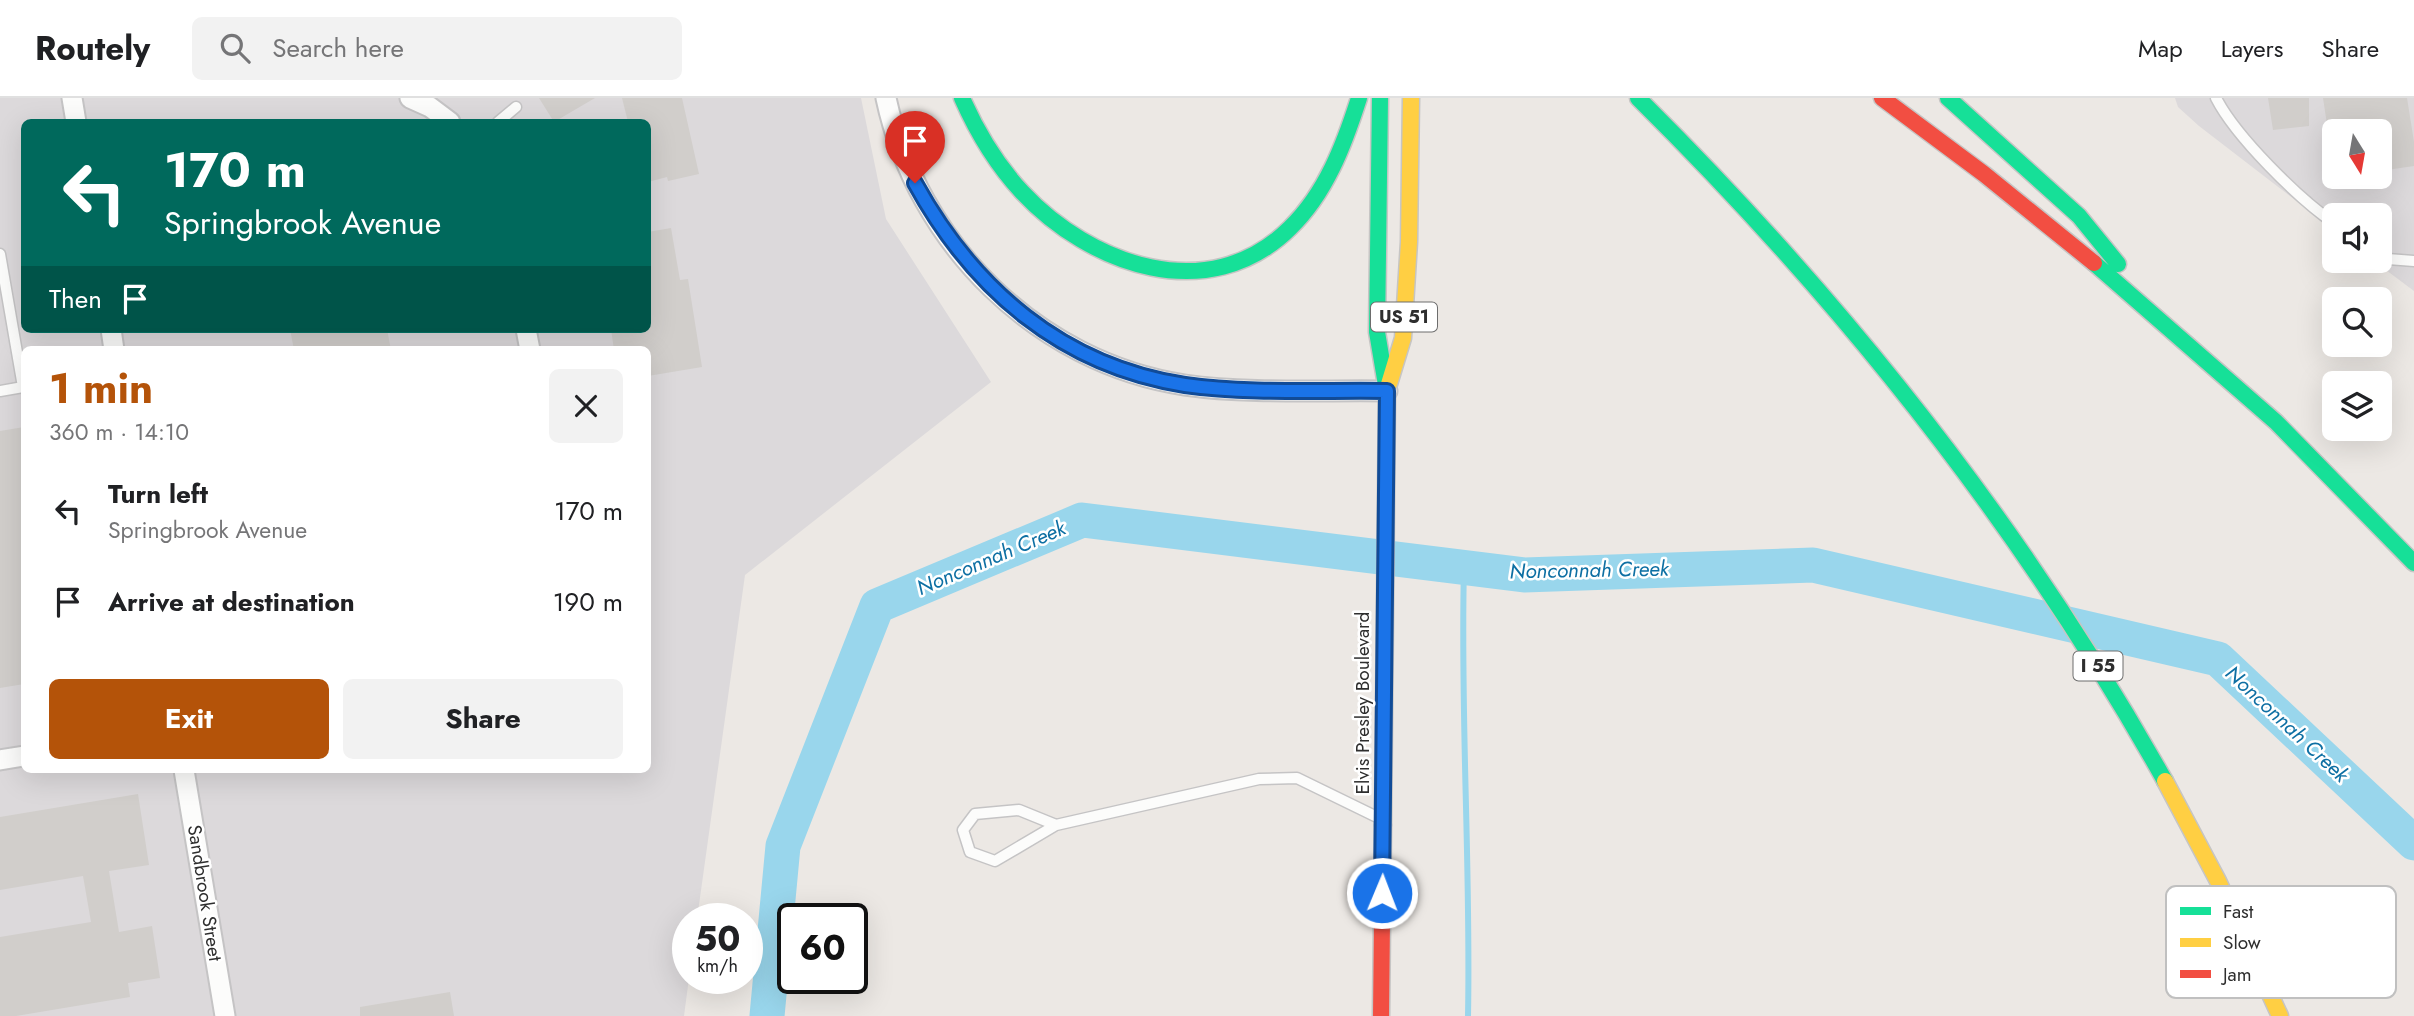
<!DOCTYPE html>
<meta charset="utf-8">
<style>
:root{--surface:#fff;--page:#f2f2f2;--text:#202124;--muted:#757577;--line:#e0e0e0;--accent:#b45309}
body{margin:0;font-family:Jost,sans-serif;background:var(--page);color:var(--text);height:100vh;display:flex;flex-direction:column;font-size:26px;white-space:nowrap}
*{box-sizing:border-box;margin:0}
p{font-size:23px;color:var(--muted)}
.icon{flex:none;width:38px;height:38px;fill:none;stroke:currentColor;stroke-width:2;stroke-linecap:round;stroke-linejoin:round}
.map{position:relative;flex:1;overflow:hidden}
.details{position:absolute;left:21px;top:248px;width:630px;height:427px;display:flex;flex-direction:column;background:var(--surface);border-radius:10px;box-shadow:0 7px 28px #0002}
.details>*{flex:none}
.hud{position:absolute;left:21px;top:21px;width:630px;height:214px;border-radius:10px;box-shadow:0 7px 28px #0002;background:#00695c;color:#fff;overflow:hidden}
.needle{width:46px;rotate:169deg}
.tools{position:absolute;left:2322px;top:21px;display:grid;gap:14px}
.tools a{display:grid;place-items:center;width:70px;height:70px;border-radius:10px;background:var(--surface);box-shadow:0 7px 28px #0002;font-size:35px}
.speed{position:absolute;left:672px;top:805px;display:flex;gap:14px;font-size:35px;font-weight:700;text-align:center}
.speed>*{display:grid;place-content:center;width:91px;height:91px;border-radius:50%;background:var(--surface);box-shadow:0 7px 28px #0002;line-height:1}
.speed small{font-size:18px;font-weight:400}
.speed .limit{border:4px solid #111;border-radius:10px;background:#fff;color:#111}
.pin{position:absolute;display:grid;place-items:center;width:60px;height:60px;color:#fff;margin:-72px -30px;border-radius:50% 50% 50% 0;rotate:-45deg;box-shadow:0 0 7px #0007}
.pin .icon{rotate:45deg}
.me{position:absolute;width:77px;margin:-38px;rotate:1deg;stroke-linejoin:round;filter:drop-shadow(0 0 5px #0008)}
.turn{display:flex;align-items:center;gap:24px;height:147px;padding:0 28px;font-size:32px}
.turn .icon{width:91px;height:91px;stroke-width:2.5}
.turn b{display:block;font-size:49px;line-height:60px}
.then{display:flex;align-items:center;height:66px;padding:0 28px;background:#0003;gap:14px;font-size:26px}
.round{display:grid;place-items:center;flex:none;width:74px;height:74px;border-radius:10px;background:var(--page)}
.overview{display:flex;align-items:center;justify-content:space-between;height:119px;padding:0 28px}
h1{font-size:42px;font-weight:700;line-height:52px;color:var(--accent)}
.action{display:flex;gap:14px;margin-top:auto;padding:14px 28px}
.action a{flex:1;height:80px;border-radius:10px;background:var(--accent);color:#fff;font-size:28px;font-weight:700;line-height:80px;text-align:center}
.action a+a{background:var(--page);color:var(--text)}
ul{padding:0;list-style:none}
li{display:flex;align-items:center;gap:21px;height:91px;padding:0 28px}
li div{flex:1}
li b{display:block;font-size:26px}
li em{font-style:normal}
header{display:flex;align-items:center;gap:42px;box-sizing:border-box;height:98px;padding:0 35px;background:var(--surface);border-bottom:2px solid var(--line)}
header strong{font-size:33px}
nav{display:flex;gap:38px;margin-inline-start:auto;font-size:24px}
.search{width:490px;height:63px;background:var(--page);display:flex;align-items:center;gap:18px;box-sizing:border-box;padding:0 24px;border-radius:10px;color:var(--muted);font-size:26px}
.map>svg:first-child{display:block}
.industrial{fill:#dcd9db;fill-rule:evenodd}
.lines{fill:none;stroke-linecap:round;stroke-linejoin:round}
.stream{stroke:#99d6ec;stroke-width:6}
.river{stroke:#99d6ec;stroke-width:35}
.building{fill:#d1cecb}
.lane-casing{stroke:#c5c4c5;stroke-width:13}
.street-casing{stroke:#c5c4c5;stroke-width:23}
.fast-casing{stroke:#c6c5c4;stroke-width:19}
.slow-casing{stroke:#c6c5c4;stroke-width:19}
.jam-casing{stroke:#c6c5c4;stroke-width:19}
.lane{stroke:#fcfcfb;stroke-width:10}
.street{stroke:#fcfcfb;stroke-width:19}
.fast{stroke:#16e098;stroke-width:16}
.slow{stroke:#ffcf43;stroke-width:16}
.jam{stroke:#f24e42;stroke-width:16}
.route-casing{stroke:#114b97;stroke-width:18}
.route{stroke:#1a73e8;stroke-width:12}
.labels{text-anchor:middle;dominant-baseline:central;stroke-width:5;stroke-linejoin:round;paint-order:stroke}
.shield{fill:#fff;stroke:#6d6d6d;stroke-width:2}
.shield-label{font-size:18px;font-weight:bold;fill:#2e2e2e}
.street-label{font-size:19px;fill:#2e2e2e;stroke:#fff}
.water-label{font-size:21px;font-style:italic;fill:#0d6fa3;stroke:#fff}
.key{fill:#fff;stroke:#c0c0c0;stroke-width:2}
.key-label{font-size:19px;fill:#2e2e2e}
</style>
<header>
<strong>Routely</strong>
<div class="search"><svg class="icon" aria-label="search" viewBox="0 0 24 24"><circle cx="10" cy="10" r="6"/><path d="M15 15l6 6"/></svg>Search here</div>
<nav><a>Map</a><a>Layers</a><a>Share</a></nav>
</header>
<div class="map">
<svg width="2414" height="918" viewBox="0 0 2414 918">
<rect width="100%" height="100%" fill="#ece8e4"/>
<!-- industrial -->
<path class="industrial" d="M 0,0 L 861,0 L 886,121 L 991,284 L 745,477 L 697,821 L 688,821 L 689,880 L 684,918 L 0,918 ZM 24,24 L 648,24 L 648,231 L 24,231 ZM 24,252 L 648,252 L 648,672 L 24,672 Z
M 2175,0 L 2414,0 L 2414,193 L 2374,163 L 2380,163 L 2380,117 L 2334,117 L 2334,132 L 2199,28 L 2178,9 ZM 2334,33 L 2380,33 L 2380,79 L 2334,79 Z"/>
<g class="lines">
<!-- stream -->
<path class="stream" d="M 1464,469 C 1460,619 1471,768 1468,918"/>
<!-- river -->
<path class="river" d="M 767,918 L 783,748 L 877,508 L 1082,422 L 1524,477 L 1813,467 L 2218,561 L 2414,745"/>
</g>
<!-- building -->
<path class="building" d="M 539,0 L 595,0 L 554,24 Z
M 622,0 L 682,0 L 699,76 L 668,83 L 667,79 L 648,84 L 648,24 L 628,24 Z
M 2268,0 L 2309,0 L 2309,28 L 2273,32 Z
M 2323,0 L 2407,0 L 2414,44 L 2414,68 L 2380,73 L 2380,33 L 2328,33 Z
M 671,130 L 680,182 L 688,181 L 702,269 L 648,278 L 648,252 L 614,252 L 611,231 L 648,231 L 648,134 Z
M 290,231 L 387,231 L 391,252 L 294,252 Z
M 24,329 L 24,586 L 0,590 L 0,333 Z
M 138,696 L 149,767 L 109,773 L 119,834 L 152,828 L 160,880 L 128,885 L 130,899 L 16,918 L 0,918 L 0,839 L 91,824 L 83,778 L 0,792 L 0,719 Z
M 450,894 L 454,918 L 360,918 L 360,909 Z"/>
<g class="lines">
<defs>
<path id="lane" d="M 2216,0 C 2236,39 2298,100 2334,125
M 498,24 L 516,9
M 0,156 L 23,289 L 0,293
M 2380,156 L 2388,161 L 2414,163
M 1056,727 L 995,763 L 970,754 L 963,732 L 975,716 L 1019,712 L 1056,727 L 1259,681 L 1297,680 L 1379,720"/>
<path id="street" d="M 72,0 L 76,24
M 410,0 L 430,9 L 450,24
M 886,0 C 917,145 1037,265 1185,287 C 1248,296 1323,292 1387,293
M 111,231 L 114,252
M 526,231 L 530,252
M 0,662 L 24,658
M 184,672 L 225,918"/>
<path id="fast" d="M 962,0 C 977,34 996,66 1022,94 C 1090,167 1209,210 1290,130 C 1326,95 1344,47 1359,0
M 1380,0 L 1377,234 L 1387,293 L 1383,727
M 1638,0 C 1843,203 2024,431 2165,683
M 1948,0 L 2079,118 L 2118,166
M 2094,165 L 2276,324 L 2414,465"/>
<path id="slow" d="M 1389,286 L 1403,240 L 1409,144 L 1411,0
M 2165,683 L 2218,783 L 2280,918"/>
<path id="jam" d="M 1882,0 L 1984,76 L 2094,165
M 1381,918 L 1383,727"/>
</defs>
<!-- lane casing -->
<use href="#lane" class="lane-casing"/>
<!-- street casing -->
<use href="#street" class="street-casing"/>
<!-- fast casing -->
<use href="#fast" class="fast-casing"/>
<!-- slow casing -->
<use href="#slow" class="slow-casing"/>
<!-- jam casing -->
<use href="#jam" class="jam-casing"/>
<!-- lane -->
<use href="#lane" class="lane"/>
<!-- street -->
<use href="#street" class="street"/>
<!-- fast -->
<use href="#fast" class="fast"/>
<!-- slow -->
<use href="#slow" class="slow"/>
<!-- jam -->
<use href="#jam" class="jam"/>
</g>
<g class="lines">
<defs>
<path id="route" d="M 915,85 C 973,191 1062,268 1185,287 C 1248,296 1323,292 1387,293 L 1382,795"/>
</defs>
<!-- route casing -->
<use href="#route" class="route-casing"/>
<!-- route -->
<use href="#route" class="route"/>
</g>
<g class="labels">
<!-- shield labels -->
<g class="shield">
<rect x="1371" y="204.5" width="66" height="29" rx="5"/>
<rect x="2073.5" y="553.5" width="49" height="29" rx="5"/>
</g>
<g class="shield-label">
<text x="1404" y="219">US 51</text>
<text x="2098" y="568">I 55</text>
</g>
<!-- street labels -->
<g class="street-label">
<text transform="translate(1362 605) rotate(-90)">Elvis Presley Boulevard</text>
<text transform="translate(205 795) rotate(81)">Sandbrook Street</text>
</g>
<!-- water labels -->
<g class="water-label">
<text transform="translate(991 460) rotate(-23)">Nonconnah Creek</text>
<text transform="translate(1589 472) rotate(-1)">Nonconnah Creek</text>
<text transform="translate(2287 626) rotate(43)">Nonconnah Creek</text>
</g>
</g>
<!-- legend -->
<rect x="2166" y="788" width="230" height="112" rx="10" class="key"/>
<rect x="2180" y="809" width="31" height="8" fill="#16e098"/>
<rect x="2180" y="840" width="31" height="9" fill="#ffcf43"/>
<rect x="2180" y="872" width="31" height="8" fill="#f24e42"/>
<g class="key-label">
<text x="2223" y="820">Fast</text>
<text x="2223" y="851">Slow</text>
<text x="2223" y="883">Jam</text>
</g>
</svg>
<div class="tools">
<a><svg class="needle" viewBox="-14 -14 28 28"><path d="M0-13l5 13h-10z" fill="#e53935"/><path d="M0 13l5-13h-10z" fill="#757577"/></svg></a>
<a><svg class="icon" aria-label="sound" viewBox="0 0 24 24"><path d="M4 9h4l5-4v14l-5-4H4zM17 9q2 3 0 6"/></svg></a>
<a><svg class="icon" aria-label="search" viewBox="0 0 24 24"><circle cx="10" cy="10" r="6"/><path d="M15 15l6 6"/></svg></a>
<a><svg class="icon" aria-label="layers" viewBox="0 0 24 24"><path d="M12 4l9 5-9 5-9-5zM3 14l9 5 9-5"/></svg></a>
</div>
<div class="speed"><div>50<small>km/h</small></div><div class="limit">60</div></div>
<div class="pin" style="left:915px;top:85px;background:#d93025"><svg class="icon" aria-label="arrive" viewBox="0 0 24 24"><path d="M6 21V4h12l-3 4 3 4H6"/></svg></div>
<svg class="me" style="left:1382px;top:795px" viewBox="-20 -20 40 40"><circle r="17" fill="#1a73e8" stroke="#fff" stroke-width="3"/><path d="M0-11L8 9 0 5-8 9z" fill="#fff"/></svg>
<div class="hud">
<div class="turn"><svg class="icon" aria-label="left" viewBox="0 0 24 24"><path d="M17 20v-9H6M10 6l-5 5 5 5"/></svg><div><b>170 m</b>Springbrook Avenue</div></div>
<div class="then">Then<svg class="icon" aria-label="arrive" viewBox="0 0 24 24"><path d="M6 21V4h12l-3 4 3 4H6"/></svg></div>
</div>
<section class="details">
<div class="overview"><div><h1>1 min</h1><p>360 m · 14:10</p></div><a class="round"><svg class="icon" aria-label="close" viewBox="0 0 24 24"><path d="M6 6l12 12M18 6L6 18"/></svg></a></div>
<ul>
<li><svg class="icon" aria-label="left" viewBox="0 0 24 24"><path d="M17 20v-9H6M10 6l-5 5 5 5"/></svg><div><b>Turn left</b><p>Springbrook Avenue</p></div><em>170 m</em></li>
<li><svg class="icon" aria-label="arrive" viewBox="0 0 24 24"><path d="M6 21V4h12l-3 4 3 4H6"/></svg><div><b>Arrive at destination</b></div><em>190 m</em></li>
</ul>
<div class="action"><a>Exit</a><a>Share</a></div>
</section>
</div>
